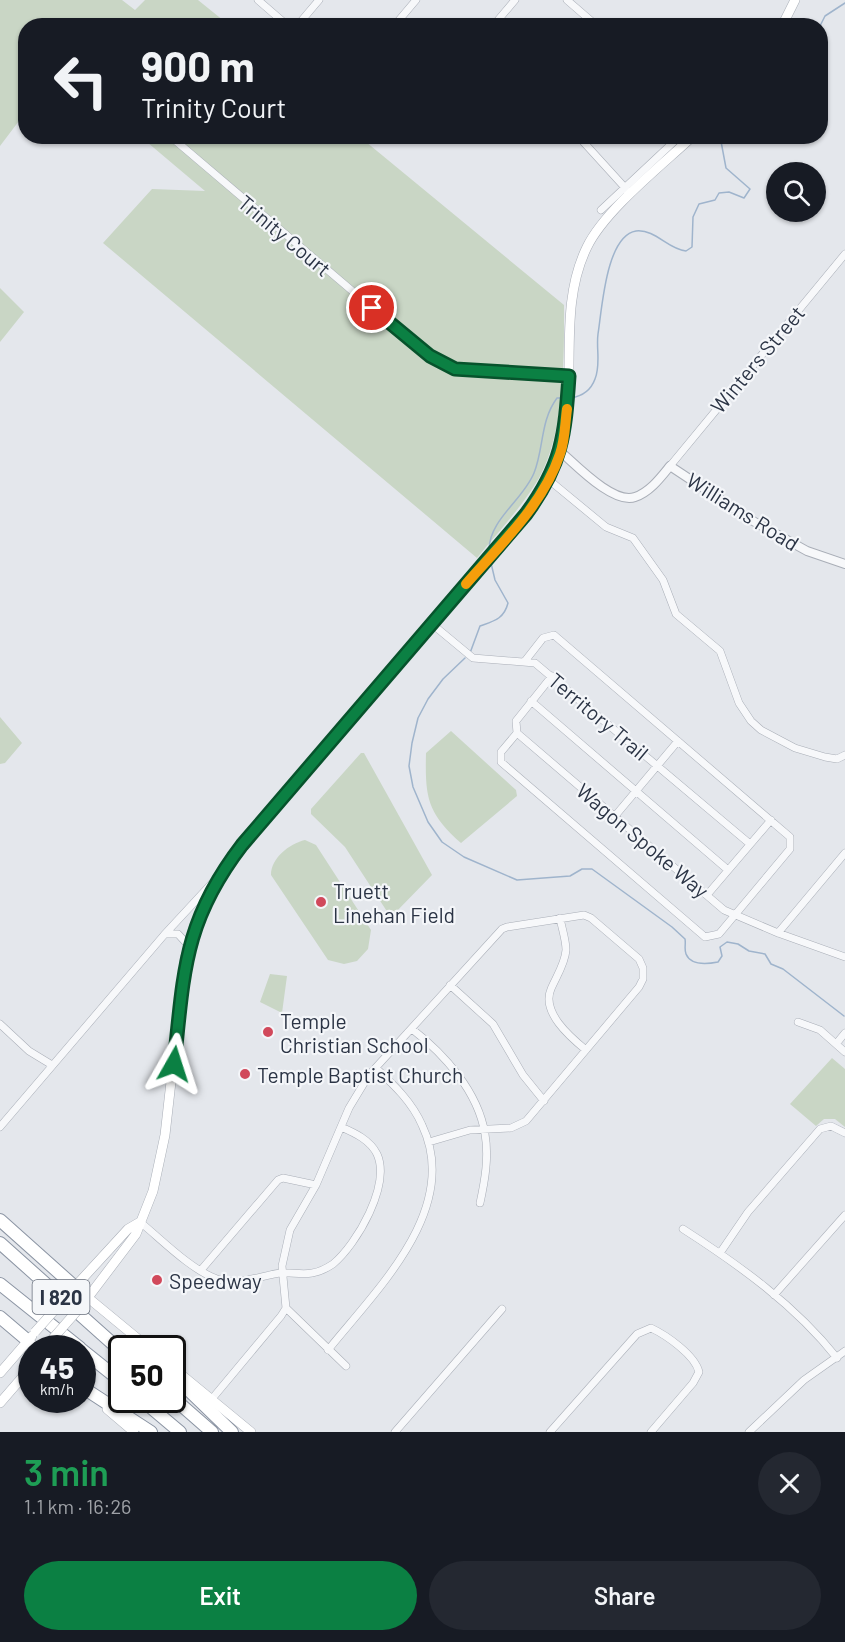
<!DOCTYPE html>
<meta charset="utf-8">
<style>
:root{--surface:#171b24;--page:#242831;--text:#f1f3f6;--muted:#9ea1a6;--accent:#0b8043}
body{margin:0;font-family:Barlow,sans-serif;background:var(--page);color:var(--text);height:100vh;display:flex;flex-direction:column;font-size:22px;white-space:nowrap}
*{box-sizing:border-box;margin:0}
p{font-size:20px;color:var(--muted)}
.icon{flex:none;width:33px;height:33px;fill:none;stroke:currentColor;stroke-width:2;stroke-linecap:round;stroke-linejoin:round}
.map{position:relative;height:1432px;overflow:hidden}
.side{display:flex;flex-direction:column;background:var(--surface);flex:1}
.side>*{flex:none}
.banner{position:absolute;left:18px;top:18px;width:810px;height:126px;border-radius:24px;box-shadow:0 2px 4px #0004;background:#171b24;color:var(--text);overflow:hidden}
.buttons{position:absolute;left:766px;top:162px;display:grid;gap:12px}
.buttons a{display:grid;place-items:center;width:60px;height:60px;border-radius:50%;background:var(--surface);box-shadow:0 2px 4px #0004;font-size:30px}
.speed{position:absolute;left:18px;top:1335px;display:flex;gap:12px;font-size:30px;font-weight:700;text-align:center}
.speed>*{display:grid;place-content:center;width:78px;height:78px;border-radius:50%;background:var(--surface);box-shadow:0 2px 4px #0004;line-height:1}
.speed small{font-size:15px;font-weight:400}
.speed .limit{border:3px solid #111;border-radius:9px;background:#fff;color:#111}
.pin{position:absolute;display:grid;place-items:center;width:51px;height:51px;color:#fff;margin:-26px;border:3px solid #fff;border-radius:50%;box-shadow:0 2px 6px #0007}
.me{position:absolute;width:66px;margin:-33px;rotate:6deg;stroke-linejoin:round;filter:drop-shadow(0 0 4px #0008)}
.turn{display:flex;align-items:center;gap:21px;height:126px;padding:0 24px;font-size:27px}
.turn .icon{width:78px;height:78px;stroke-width:2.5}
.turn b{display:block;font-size:42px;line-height:51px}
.round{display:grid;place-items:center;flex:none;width:63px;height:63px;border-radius:32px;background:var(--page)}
.overview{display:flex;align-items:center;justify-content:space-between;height:102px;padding:0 24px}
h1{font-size:36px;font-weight:600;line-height:45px;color:#1e9e55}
.cta{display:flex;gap:12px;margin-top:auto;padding:12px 24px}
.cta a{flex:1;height:69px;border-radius:36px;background:var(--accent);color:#fff;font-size:24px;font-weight:600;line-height:69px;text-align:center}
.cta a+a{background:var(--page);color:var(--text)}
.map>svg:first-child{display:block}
.green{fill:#c9d6c5}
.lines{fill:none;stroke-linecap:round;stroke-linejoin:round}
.stream{stroke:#9fb4cc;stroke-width:1.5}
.minor-casing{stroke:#a9aeb7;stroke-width:8}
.tertiary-casing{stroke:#a9aeb7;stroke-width:10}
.secondary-casing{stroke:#a9aeb7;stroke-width:10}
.motorway-casing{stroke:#8b94a3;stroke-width:14}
.minor{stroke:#f7f8fa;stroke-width:7}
.tertiary{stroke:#f7f8fa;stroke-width:8}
.secondary{stroke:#fff;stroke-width:9}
.motorway{stroke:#fff;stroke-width:12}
.secondary-bridge-casing{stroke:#a9aeb7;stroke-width:10;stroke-linecap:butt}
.secondary-bridge{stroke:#fff;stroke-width:9}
.route-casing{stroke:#07532c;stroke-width:15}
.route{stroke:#0b8043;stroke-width:10}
.slow{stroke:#f59e0b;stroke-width:10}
.poi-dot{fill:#d1495b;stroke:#f4f6f9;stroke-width:2}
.labels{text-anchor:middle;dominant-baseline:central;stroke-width:4.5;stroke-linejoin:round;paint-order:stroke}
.shield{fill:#f4f6f9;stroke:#676e7b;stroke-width:1.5}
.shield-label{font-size:20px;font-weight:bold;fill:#2b3445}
.street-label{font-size:21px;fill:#2b3445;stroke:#f4f6f9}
.poi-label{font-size:21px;fill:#2b3445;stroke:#f4f6f9;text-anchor:start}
</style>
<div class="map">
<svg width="845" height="1432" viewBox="0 0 845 1432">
<rect width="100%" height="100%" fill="#e4e7ec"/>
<!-- green -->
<path class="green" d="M 0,0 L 122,0 L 135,10 L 145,0 L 198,0 L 229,25 L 26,26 L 25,113 L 0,146 Z
M 141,137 L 360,137 L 564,305 C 564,357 565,431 539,478 C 522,507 498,532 477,558 L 103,243 L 152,189 L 205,191 Z
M 0,288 L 24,312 L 0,342 Z
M 0,717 L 22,743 L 5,763 L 0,764 Z
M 451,731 L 516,790 L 517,796 L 461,843 C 427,813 425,797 426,753 Z
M 361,753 L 364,753 L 432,875 L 394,914 L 388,913 L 345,847 L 311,814 L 311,809 Z
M 305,840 L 316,845 L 371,930 L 368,949 L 357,961 L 344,964 L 328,960 L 271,875 C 271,858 289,844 305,840 Z
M 270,974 L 287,976 L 282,1013 L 260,1002 Z
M 832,1058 L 845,1069 L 845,1127 L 835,1119 L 824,1119 L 816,1126 L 790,1104 Z"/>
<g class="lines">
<!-- stream -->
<path class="stream" d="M 820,26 L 825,16 L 845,3
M 571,398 C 583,396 591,390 595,379 C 601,365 596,348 598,334 C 602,309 606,236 636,231 C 656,229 667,249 686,251 L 692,247 L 693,217 L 699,204 L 715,200 L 719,193 L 729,192 L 744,198 L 750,189 L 726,168 L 720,136
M 489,549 C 490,519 523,500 534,473 C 544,448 540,421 557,398 L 564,398
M 470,653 L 480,626 C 494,621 504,619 508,603 L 495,580 L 491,563
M 465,658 L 443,679 L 428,699 L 418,718 L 412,743 L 409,766 L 413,787 L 428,822 L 442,842 L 464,857 L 517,880 L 570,876 L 582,869 L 592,869 L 672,927 L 685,939 C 686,944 684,949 686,954 C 691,966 708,964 718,962 L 722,956 L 720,947 L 727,942 L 738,944 L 749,951 L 765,954 L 771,964 L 783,969 L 844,1016"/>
<defs>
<path id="minor" d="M 258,0 L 288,26
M 567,0 L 597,26
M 297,26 L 319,0
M 394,26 L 416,0
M 493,26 L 515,0
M 170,136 L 390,323 L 443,365 L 468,371 L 569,377
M 578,136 L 628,191
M 601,210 L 680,136
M 670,466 L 845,254
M 549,480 L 606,527 L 633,538 L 663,580 L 676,614 L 720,651 L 739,703 L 751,721 L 761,730 L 795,748 L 825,757 L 837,759 L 845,755
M 432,624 L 473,658 L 535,663 L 750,844
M 552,676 L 516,721 L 517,733 L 724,910 L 778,933 L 845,957
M 531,701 L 728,870
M 517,733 L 501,752 L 501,762 L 705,937 L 719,934 L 790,849 L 790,837 L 554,635 L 543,638 L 525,661
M 615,816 L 678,741
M 707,895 L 771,820
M 560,918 C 562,929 566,940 566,950 C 565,964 556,977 551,989 C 541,1012 570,1037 586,1050
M 778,933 L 845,853
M 166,934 L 178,934 L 189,946
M 450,985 L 493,1024 L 523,1075 L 544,1101
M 798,1022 L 820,1030 L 845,1052
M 0,1024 L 29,1051 L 52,1065
M 412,1029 C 444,1054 478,1091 485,1134 C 489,1157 485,1180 480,1203
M 836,1044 L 845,1033
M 0,1127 L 164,935 L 214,881
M 140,1222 C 161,1239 191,1270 217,1279 C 237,1286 260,1276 280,1273 C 290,1272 302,1275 312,1273 C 319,1272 327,1268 333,1264 C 357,1244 391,1185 377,1154 C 370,1140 355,1133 341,1127
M 683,1229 C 739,1265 795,1305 837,1358
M 720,1253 L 748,1212 L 820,1129 L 831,1126 L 845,1133
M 201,1270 L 278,1180 L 283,1178 L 316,1185
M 774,1295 L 845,1215
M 286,1308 L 346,1366
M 328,1350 C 376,1290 462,1209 422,1125 C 412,1102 394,1085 376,1068
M 211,1400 L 281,1316 L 286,1308 L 282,1266 L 290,1230 L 316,1185 L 349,1108 L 369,1075 L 502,929 L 507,927 L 584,915 L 591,918 L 639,959 L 643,968 L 643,979 L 639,987 L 526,1121 L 511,1128 L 470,1130 L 429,1142
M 395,1432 L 502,1309
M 550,1432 L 637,1334 L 651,1328 C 666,1335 695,1355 699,1372 L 693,1383 L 651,1432
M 749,1432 L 804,1380 L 845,1351"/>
<path id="tertiary" d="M 561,452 C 576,465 614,505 635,497 C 650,492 661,477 670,466 L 753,521 L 807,551 L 845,564"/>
<path id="secondary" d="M 782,26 L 795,0
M 75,1287 L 149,1348
M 72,1290 L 128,1229 L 140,1222
M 83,1304 L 136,1234 L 153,1191 L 165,1135 L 185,958 L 209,893 L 242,845 C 308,767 376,690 443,612 C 478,571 521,530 548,482 C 588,410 551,320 587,247 C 605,210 661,166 693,136
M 27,1340 L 37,1348
M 172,1367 L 251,1432
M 0,1373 L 32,1336
M 0,1403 L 32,1366
M 107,1409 L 134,1432"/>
<path id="motorway" d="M 0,1220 L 75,1287
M 0,1243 L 122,1352
M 0,1284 L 80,1348
M 0,1317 L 27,1340
M 145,1344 L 149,1348
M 82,1350 L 122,1382
M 172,1374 L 232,1432
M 82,1387 L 151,1432
M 172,1397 L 212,1432
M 142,1400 L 180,1432"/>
</defs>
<!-- minor casing -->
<use href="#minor" class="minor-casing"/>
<!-- tertiary casing -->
<use href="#tertiary" class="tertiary-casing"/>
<!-- secondary casing -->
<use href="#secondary" class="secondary-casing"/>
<!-- motorway casing -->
<use href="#motorway" class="motorway-casing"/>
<!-- minor -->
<use href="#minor" class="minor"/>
<!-- tertiary -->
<use href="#tertiary" class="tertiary"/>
<!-- secondary -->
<use href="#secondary" class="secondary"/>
<!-- motorway -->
<use href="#motorway" class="motorway"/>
<defs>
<path id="secondary-bridge" d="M 35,1332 L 69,1294
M 48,1344 L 83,1304"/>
</defs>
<!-- secondary-bridge casing -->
<use href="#secondary-bridge" class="secondary-bridge-casing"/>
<!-- secondary-bridge -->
<use href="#secondary-bridge" class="secondary-bridge"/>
</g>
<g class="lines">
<defs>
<path id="route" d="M 174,1064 C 184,973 183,922 242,845 L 526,514 C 562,465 565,436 569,376 L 455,369 L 430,356 L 372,308"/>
</defs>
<!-- route casing -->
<use href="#route" class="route-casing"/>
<!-- route -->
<use href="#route" class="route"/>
<!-- slow -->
<path class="slow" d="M 466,584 C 500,545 543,505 560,454 C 565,440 565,424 567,409"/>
</g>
<!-- markers -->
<g class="poi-dot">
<circle cx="321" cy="902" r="6"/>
<circle cx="268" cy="1032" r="6"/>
<circle cx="245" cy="1074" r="6"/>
<circle cx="157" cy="1280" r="6"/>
</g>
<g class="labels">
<!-- shield labels -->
<rect class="shield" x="32.5" y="1280" width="57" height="34" rx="4.5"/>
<g class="shield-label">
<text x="61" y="1297">I 820</text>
</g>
<!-- street labels -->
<g class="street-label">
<text transform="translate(285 235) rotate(40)">Trinity Court</text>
<text transform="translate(757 359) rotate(-50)">Winters Street</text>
<text transform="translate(743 511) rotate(32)">Williams Road</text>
<text transform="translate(599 716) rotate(40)">Territory Trail</text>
<text transform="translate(643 840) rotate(40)">Wagon Spoke Way</text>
</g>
<!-- poi labels -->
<g class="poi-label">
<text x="333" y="890">Truett<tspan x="333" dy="24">Linehan Field</tspan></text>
<text x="280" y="1020">Temple<tspan x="280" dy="24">Christian School</tspan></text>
<text x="257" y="1074">Temple Baptist Church</text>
<text x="169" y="1280">Speedway</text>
</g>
</g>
</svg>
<div class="buttons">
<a><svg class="icon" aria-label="search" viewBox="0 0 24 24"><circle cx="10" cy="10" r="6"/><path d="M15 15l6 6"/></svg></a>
</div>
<div class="speed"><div>45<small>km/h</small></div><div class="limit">50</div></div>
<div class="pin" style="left:372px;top:308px;background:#d93025"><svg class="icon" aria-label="arrive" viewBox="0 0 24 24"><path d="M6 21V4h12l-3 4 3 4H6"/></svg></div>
<svg class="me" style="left:174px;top:1064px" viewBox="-20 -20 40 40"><path d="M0-17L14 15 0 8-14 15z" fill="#0b8043" stroke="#fff" stroke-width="4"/></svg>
<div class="banner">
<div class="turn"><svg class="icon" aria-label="left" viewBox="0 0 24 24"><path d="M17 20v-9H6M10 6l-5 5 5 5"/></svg><div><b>900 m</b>Trinity Court</div></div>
</div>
</div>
<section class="side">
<div class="overview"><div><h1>3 min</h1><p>1.1 km · 16:26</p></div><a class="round"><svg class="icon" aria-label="close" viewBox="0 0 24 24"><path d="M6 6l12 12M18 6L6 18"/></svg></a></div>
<div class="cta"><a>Exit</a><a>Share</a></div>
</section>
